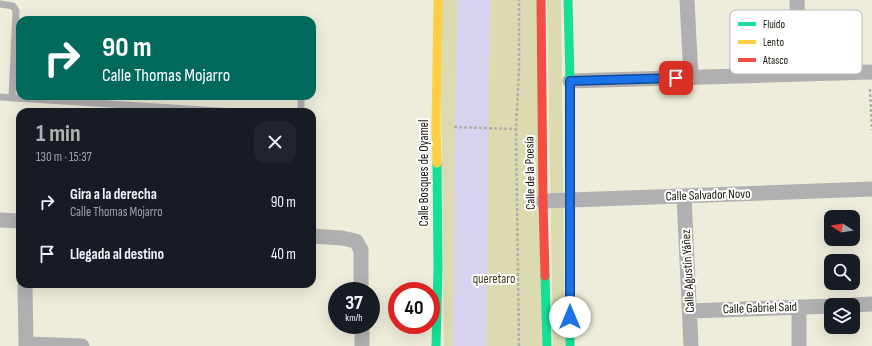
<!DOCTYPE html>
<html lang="es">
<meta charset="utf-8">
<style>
:root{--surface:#171b24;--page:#20242c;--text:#f1f3f6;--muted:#9ea1a6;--accent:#b1b2ad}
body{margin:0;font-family:"Sofia Sans Condensed",sans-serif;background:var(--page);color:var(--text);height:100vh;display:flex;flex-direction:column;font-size:15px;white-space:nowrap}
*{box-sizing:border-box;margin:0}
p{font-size:13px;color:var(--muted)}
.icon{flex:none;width:22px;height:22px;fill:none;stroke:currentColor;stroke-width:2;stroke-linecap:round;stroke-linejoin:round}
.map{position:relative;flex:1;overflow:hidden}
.sheet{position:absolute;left:16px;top:108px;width:300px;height:180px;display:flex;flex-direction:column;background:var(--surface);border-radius:12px;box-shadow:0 4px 16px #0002}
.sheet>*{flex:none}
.top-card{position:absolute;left:16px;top:16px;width:300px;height:84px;border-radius:12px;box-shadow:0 4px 16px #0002;background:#00695c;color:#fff;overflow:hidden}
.needle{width:26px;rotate:282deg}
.fabs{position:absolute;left:824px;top:210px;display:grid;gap:8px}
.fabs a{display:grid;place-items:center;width:36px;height:36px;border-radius:8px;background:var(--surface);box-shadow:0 4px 16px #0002;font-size:20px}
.speed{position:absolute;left:328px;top:282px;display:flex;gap:8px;font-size:20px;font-weight:700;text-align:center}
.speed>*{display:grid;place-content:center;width:52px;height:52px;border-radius:50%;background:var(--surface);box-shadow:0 4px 16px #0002;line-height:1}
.speed small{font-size:10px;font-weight:400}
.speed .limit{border:6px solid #d22;background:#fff;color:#111}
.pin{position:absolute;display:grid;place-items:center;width:34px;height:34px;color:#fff;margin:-17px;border-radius:8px;box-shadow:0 2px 6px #0006}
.me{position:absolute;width:44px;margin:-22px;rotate:0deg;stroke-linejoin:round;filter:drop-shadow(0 0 3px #0008)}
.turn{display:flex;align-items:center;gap:14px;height:84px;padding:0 20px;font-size:18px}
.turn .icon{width:52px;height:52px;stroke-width:2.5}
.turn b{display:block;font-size:28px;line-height:34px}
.round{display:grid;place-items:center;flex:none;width:42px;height:42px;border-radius:12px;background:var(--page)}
.head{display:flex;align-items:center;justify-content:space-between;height:68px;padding:0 20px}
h1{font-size:24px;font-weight:700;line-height:30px;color:var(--accent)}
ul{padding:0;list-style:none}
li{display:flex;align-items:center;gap:12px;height:52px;padding:0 20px}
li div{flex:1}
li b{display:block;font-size:15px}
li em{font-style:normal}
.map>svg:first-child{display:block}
.green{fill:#dcdab1}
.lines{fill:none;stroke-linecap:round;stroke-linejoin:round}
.river{stroke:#d8d2f0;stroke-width:33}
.path{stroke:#b1b1ab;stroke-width:2.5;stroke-dasharray:3 2;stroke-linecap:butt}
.lane{stroke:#b1b0b1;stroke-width:7}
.street{stroke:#b1b0b1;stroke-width:15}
.fast{stroke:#16e098;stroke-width:9}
.slow{stroke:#ffcf43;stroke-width:9}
.jam{stroke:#f24e42;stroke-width:9}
.route-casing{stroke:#114b97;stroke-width:10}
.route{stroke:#1a73e8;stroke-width:7}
.labels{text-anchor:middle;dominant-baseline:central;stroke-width:4;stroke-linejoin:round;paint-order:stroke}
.street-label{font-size:13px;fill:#18170b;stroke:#fff}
.park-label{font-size:13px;fill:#3f3c14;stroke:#fff}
.key{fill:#fff;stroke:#bab9b6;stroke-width:1}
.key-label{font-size:11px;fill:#18170b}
</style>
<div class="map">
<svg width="872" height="346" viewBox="0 0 872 346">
<rect width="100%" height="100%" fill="#eeeddb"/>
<!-- green -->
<path class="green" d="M 440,0 L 541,0 L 547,346 L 444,346 Z
M 547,0 L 561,0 L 565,346 L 553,346 Z"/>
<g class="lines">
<!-- river -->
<path class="river" d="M 470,346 L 472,77 L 474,0"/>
<!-- path -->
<path class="path" d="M 870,89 L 872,130
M 454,127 L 516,129
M 519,346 L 516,129 L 519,70 L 519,0"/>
<!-- lane -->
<path class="lane" d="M 0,4 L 13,6 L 16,11 L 12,98
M 0,97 L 235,112
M 297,112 L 301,110 L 301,96"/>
<!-- street -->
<path class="street" d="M 687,0 L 691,78
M 797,0 L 800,74
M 570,81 L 872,72
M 684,196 L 691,346
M 543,201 L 872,189
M 0,220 L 20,221
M 312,236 L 342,238 L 356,241 L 361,250 L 361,291
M 25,284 L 26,346
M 853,305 L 872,304
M 799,307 L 799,346
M 690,311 L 831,306
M 362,325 L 362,346
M 27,344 L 82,346"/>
<!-- fast -->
<path class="fast" d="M 568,0 L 570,81 L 570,346
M 545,276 L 547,346
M 436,346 L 438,267 L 437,163"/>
<!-- slow -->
<path class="slow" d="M 437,163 L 436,126 L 438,0"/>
<!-- jam -->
<path class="jam" d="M 541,0 L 543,201 L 545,276"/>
</g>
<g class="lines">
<defs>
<path id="route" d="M 570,317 L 570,81 L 676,78"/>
</defs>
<!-- route casing -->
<use href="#route" class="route-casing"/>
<!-- route -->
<use href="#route" class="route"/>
</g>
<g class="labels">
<!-- street labels -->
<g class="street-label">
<text transform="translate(424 173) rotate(-90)">Calle Bosques de Oyamel</text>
<text transform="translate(530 173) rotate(-91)">Calle de la Poesía</text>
<text transform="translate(708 195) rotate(-2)">Calle Salvador Novo</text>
<text transform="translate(688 271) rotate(-93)">Calle Agustín Yáñez</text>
<text transform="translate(760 308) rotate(-2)">Calle Gabriel Said</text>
</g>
<!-- park labels -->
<g class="park-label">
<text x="494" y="279">queretaro</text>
</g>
</g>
<!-- legend -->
<rect x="730" y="10" width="132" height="64" rx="6" class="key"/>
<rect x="738" y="22" width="18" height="4" fill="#16e098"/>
<rect x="738" y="40" width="18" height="4" fill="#ffcf43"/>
<rect x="738" y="58" width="18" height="4" fill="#f24e42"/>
<g class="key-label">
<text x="763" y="28">Fluido</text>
<text x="763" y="46">Lento</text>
<text x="763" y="64">Atasco</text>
</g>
</svg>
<div class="fabs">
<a><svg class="needle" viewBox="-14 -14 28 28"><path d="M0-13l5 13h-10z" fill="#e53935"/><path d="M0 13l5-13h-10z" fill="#9ea1a6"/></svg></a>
<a><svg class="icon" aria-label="search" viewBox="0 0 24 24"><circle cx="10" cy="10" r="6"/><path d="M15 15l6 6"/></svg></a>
<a><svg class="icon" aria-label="layers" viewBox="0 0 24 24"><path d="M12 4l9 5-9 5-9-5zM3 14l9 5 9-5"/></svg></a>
</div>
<div class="speed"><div>37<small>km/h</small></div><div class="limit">40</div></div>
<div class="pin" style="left:676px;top:78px;background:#d93025"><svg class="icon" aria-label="arrive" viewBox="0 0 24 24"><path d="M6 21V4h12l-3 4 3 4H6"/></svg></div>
<svg class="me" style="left:570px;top:317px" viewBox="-20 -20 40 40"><circle r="19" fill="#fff"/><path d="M0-13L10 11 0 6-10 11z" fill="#1a73e8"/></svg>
<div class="top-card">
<div class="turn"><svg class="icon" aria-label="right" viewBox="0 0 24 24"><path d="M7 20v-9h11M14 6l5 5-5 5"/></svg><div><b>90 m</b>Calle Thomas Mojarro</div></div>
</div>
<section class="sheet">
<div class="head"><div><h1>1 min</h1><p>130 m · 15:37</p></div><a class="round"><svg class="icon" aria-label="close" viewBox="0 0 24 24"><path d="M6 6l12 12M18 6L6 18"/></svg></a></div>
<ul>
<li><svg class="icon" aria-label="right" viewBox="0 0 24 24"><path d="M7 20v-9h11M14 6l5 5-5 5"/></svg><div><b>Gira a la derecha</b><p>Calle Thomas Mojarro</p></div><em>90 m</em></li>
<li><svg class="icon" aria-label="arrive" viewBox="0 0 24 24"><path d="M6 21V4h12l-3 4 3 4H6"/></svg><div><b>Llegada al destino</b></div><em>40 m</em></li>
</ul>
</section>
</div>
